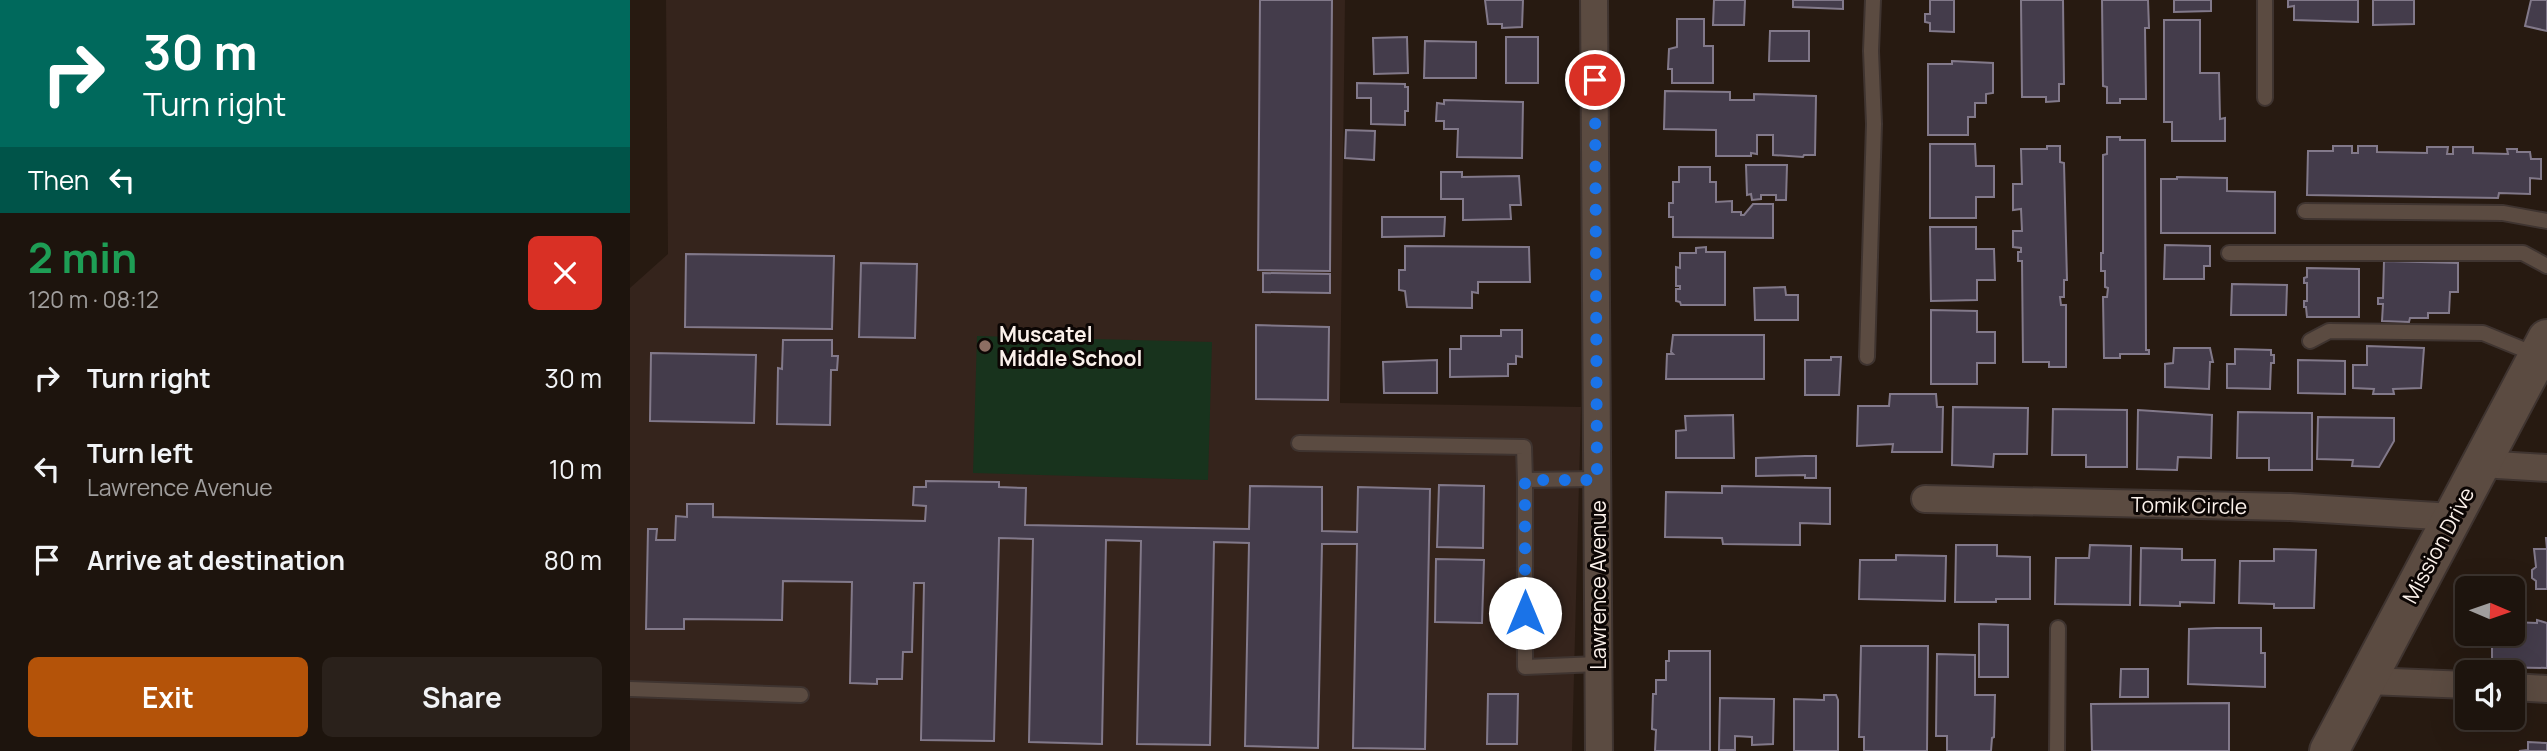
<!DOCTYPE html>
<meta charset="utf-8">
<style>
:root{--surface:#1d140d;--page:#2a211b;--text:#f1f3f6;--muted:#a09e9d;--line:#3b332e;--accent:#b45309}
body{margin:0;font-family:Manrope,sans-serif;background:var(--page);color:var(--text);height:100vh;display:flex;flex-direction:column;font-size:26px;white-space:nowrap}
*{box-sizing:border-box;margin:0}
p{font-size:23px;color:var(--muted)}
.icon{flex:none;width:38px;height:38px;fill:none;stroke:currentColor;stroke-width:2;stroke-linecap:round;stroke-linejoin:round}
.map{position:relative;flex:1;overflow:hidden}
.side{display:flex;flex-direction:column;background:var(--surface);width:630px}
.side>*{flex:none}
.banner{background:#00695c;color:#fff;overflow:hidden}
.needle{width:46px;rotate:92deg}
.fabs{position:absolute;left:1825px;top:576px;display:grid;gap:14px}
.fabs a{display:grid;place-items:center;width:70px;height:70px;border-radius:10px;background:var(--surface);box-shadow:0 7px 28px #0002,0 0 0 2px var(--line);font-size:35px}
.pin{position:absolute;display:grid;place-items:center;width:60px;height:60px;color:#fff;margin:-30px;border:4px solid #fff;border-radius:50%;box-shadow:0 2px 7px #0007}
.me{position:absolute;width:77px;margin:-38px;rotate:0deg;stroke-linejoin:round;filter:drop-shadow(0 0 5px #0008)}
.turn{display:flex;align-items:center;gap:24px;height:147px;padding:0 28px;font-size:32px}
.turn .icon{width:91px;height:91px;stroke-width:2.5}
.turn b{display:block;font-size:49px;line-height:60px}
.then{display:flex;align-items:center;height:66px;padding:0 28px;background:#0003;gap:14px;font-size:26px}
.round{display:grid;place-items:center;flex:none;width:74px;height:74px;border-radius:10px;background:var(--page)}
.head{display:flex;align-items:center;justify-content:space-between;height:119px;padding:0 28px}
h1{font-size:42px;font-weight:700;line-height:52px;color:#1e9e55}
.cta{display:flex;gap:14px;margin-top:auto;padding:14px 28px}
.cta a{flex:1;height:80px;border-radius:10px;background:var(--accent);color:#fff;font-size:28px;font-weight:700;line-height:80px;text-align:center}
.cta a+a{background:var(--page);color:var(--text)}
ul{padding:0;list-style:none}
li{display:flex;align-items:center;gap:21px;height:91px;padding:0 28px}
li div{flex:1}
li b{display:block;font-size:26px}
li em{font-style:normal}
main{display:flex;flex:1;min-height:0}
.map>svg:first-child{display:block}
.education{fill:#35241c}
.green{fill:#18331d}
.building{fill:#443c4b;stroke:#82798a;stroke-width:2}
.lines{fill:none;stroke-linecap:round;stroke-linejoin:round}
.service-casing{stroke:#3f3430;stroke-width:18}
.minor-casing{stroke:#3f3430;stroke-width:30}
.secondary-casing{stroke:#3f3430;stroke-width:42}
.service{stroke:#5b4b41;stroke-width:14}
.minor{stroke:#5b4b41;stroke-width:26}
.secondary{stroke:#5b4b41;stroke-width:38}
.route{stroke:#1a73e8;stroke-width:12;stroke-dasharray:0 21.6}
.education-dot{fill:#8d6e63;stroke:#0c0604;stroke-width:2.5}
.labels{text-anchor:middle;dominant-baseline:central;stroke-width:6;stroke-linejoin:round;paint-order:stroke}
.poi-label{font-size:21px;font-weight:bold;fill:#fbf1eb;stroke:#0c0604;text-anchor:start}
.street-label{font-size:21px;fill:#fbf1eb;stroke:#0c0604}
</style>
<main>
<section class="side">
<div class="banner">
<div class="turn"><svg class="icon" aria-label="right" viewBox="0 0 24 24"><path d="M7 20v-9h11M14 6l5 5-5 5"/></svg><div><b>30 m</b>Turn right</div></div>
<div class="then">Then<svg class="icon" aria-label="left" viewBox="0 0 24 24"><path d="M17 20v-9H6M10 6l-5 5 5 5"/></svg></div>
</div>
<div class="head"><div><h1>2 min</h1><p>120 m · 08:12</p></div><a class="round" style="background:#d93025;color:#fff"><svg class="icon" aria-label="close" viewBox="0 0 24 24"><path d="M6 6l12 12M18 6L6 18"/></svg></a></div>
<ul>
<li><svg class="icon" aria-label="right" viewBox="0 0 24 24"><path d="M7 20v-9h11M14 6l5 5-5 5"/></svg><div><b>Turn right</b></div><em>30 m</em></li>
<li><svg class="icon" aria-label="left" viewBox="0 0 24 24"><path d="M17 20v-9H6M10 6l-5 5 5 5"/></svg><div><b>Turn left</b><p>Lawrence Avenue</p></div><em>10 m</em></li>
<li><svg class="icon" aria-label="arrive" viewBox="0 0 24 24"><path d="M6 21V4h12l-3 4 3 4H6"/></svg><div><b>Arrive at destination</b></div><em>80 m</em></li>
</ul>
<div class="cta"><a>Exit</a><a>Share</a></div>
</section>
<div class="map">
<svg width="1917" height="751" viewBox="0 0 1917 751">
<rect width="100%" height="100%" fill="#271a11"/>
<!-- education -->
<path class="education" d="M 36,0 L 715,0 L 710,403 L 951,407 L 942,751 L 0,751 L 0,288 L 38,254 Z"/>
<!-- green -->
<path class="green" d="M 347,336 L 582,342 L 578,480 L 343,473 Z"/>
<!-- building -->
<path class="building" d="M 630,0 L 702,0 L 700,271 L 628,270 Z
M 855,0 L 893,0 L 892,27 L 872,28 L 872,24 L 858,24 Z
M 1084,0 L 1115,0 L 1114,25 L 1083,25 Z
M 1163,0 L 1213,0 L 1213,9 L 1163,7 Z
M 1300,0 L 1324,0 L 1324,32 L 1300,31 L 1300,23 L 1295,22 L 1295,14 L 1300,14 Z
M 1391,0 L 1433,0 L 1434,84 L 1429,84 L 1429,101 L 1416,102 L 1416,97 L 1392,97 Z
M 1472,0 L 1518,0 L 1519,28 L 1515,28 L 1516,99 L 1490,99 L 1490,103 L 1477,103 L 1477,87 L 1473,86 Z
M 1544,0 L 1581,0 L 1581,11 L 1544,12 Z
M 1658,0 L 1728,0 L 1728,22 L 1664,20 L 1664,6 L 1658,7 Z
M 1743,0 L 1784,0 L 1784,24 L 1743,25 Z
M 1901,0 L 1917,0 L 1917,31 L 1895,26 Z
M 1047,19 L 1074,19 L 1074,46 L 1083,46 L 1083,83 L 1042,83 L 1042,69 L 1038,69 L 1039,49 L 1047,47 Z
M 1534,20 L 1570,20 L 1570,73 L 1589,73 L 1590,119 L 1595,118 L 1595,141 L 1542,141 L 1542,122 L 1534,122 Z
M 1140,31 L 1179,31 L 1179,61 L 1139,61 Z
M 777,37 L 778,73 L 744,74 L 743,38 Z
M 876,37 L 908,37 L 908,83 L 876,83 Z
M 795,41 L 846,42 L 846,78 L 794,78 Z
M 1322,61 L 1363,63 L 1363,93 L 1356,94 L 1356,103 L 1345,103 L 1345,117 L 1338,117 L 1338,135 L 1298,135 L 1298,64 L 1322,64 Z
M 727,83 L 775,84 L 775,87 L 778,87 L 778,111 L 775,111 L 775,125 L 741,124 L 741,98 L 727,98 Z
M 1035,91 L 1100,92 L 1100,100 L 1124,100 L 1124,94 L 1186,96 L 1185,155 L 1174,155 L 1173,157 L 1143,155 L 1143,135 L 1127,135 L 1127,154 L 1121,153 L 1121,156 L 1086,156 L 1086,130 L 1034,129 Z
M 814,100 L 893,102 L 892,158 L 827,157 L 828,129 L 814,129 L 814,121 L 806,121 L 807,103 L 814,104 Z
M 716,130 L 745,131 L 744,160 L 715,158 Z
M 1477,137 L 1490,137 L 1490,140 L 1515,140 L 1516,350 L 1519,350 L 1519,354 L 1490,354 L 1490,358 L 1474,358 L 1473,297 L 1477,297 L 1478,288 L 1475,287 L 1475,271 L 1471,271 L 1471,253 L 1473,253 L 1473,155 L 1477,154 Z
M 1300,144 L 1345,144 L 1346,166 L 1364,166 L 1364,197 L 1346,197 L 1346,218 L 1300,218 Z
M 1417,146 L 1430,146 L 1430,162 L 1434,163 L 1437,280 L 1434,280 L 1434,297 L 1430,297 L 1431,305 L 1436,305 L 1436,367 L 1419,367 L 1419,362 L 1393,362 L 1392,261 L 1388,261 L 1388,252 L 1391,252 L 1391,248 L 1383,247 L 1383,231 L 1392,231 L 1391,209 L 1383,210 L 1383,184 L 1392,184 L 1391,149 L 1417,149 Z
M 1703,146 L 1722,146 L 1722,153 L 1728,153 L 1728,146 L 1747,146 L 1747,152 L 1797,153 L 1797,147 L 1818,147 L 1817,154 L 1823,154 L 1823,147 L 1843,147 L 1843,153 L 1878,154 L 1877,149 L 1887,149 L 1887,152 L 1900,152 L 1901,159 L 1911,159 L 1911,179 L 1900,178 L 1900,194 L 1869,193 L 1868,198 L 1677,195 L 1678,151 L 1703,151 Z
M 1116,165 L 1157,165 L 1156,200 L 1146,200 L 1146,195 L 1131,195 L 1131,199 L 1122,200 L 1121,194 L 1117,195 Z
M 1049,167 L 1080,167 L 1080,182 L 1086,182 L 1086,202 L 1102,201 L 1102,212 L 1111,212 L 1111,215 L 1114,215 L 1123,204 L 1143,204 L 1143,238 L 1043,237 L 1043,217 L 1039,217 L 1039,203 L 1043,203 L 1043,182 L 1049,182 Z
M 811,172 L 832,172 L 832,177 L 889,176 L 891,205 L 880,205 L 881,219 L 833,220 L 833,199 L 811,199 Z
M 1547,177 L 1597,178 L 1597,191 L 1645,192 L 1645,233 L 1531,233 L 1531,179 L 1547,179 Z
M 752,217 L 815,217 L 814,236 L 752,237 Z
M 1300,227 L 1346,227 L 1346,249 L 1364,249 L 1365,280 L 1347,280 L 1347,300 L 1301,301 Z
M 1535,245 L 1580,246 L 1580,266 L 1574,266 L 1574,279 L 1534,279 Z
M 775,246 L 899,247 L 900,282 L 848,282 L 848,293 L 842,292 L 842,308 L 777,307 L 775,291 L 769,290 L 769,270 L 775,270 Z
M 1076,247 L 1076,252 L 1095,252 L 1095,305 L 1051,305 L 1050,302 L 1046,301 L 1046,289 L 1050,289 L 1050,286 L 1046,286 L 1046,267 L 1050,268 L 1050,253 L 1066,253 L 1066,248 Z
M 56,254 L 204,256 L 202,329 L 55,327 Z
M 1754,261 L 1828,263 L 1828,292 L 1820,292 L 1819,313 L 1798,313 L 1798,318 L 1780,318 L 1779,322 L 1752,321 L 1753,304 L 1748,304 L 1748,298 L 1753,298 Z
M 231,263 L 287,264 L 285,338 L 229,337 Z
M 1677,268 L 1729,269 L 1729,317 L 1677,317 L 1676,307 L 1674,307 L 1674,301 L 1677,301 L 1677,283 L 1674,283 L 1674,278 L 1677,277 Z
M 633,273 L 700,274 L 700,293 L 633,292 Z
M 1602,284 L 1657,285 L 1656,315 L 1601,315 Z
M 1155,287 L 1156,295 L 1168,295 L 1168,320 L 1125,320 L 1124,288 Z
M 1301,310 L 1347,311 L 1347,332 L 1365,332 L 1365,363 L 1347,363 L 1347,384 L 1301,384 Z
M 626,325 L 699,327 L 698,400 L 626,399 Z
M 871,330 L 892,330 L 892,357 L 886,356 L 886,364 L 878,364 L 878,376 L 820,377 L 820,349 L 831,349 L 831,336 L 871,336 Z
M 1043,335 L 1134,335 L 1134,379 L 1036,379 L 1037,354 L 1043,354 L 1041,352 Z
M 153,340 L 202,340 L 202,356 L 208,356 L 207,370 L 201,370 L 200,425 L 147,424 L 148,368 L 152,369 Z
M 1737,346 L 1794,348 L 1791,388 L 1763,389 L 1764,394 L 1743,394 L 1744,389 L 1723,388 L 1723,365 L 1737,365 Z
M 1544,348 L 1580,348 L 1583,362 L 1580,362 L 1579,389 L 1535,387 L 1535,364 L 1543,363 Z
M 1605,349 L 1641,350 L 1641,355 L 1644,355 L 1644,363 L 1641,363 L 1640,389 L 1597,388 L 1597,364 L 1605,364 Z
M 21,353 L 126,355 L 124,423 L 20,421 Z
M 1201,357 L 1211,357 L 1209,395 L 1175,395 L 1175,360 L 1201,360 Z
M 807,360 L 807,393 L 754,393 L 753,362 Z
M 1668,360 L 1715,361 L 1715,394 L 1668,393 Z
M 1260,394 L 1306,394 L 1307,407 L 1313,407 L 1312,452 L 1262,452 L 1263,444 L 1227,446 L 1228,406 L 1259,406 Z
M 1323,407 L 1398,408 L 1397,454 L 1364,454 L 1363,467 L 1322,465 Z
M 1423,409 L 1497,410 L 1497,467 L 1456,467 L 1456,455 L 1422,455 Z
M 1508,410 L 1582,415 L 1581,458 L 1548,457 L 1547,470 L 1507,469 Z
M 1608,412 L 1682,413 L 1682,470 L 1639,470 L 1639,458 L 1607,458 Z
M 1103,415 L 1104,458 L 1046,458 L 1046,431 L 1056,430 L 1055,416 Z
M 1688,417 L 1764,418 L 1764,441 L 1749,467 L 1722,466 L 1723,460 L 1687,459 Z
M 1175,456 L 1186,456 L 1186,478 L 1175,478 L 1175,475 L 1126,476 L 1126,458 Z
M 296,481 L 369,482 L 369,487 L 396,488 L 395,525 L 619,529 L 620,486 L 692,487 L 692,531 L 727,532 L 728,487 L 800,489 L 795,749 L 723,748 L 727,544 L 692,544 L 688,748 L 615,746 L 619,543 L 584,542 L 580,745 L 507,744 L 511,541 L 476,540 L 472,744 L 399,742 L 403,539 L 369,538 L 364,741 L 291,740 L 294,583 L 284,583 L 282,652 L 273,652 L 272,679 L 247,679 L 247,684 L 220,683 L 222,582 L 153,581 L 152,620 L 54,619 L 54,629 L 16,629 L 18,529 L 27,529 L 26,540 L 45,540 L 46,516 L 57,517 L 57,504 L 83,504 L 83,517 L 295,521 L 296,506 L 283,505 L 284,487 L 296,487 Z
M 809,485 L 854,486 L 853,548 L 807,547 Z
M 1092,486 L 1200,488 L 1200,524 L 1170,523 L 1170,545 L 1093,544 L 1092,538 L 1035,537 L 1036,492 L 1092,493 Z
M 1916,538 L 1917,538 L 1917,589 L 1906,589 L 1906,581 L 1902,578 L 1902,570 L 1906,567 L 1904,549 L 1917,549 Z
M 1326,545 L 1367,545 L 1367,556 L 1400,557 L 1400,599 L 1366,599 L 1366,602 L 1325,602 Z
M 1460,545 L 1501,546 L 1500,605 L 1425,604 L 1426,558 L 1459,558 Z
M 1511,548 L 1552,549 L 1552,560 L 1585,560 L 1584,603 L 1550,602 L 1550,606 L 1510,605 Z
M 1644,549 L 1686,550 L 1684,608 L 1644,608 L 1644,604 L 1609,603 L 1610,561 L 1644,561 Z
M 1266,555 L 1316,556 L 1315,601 L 1229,599 L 1230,560 L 1266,560 Z
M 806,559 L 854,560 L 852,623 L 805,622 Z
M 1907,620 L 1917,623 L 1917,668 L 1862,667 L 1862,634 L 1883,634 L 1883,622 L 1907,623 Z
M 1349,624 L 1378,625 L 1378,677 L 1349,677 Z
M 1586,628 L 1631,628 L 1631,653 L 1635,653 L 1635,687 L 1558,684 L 1559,629 Z
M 1231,646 L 1298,646 L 1297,751 L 1234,751 L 1234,737 L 1229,737 Z
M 1039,651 L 1080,651 L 1080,751 L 1025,751 L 1026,730 L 1022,729 L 1023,694 L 1026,694 L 1026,680 L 1036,680 L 1036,661 L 1039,661 Z
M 1307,654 L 1345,655 L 1345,695 L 1365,695 L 1364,737 L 1362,738 L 1361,751 L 1317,751 L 1317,736 L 1306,736 Z
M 1491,669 L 1518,669 L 1518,697 L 1490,697 Z
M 858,694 L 888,694 L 887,744 L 857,744 Z
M 1194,695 L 1206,695 L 1208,700 L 1208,751 L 1164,751 L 1164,699 L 1194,700 Z
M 1090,698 L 1144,699 L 1143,744 L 1122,745 L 1122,737 L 1105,736 L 1105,750 L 1089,750 Z
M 1599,703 L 1599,751 L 1462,751 L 1461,704 Z
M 1898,742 L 1917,743 L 1917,751 L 1889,751 L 1898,750 Z"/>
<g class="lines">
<defs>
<path id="service" d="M 1635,0 L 1635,98
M 1675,211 L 1873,213 L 1917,221
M 1599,253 L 1893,253 L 1917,266
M 1680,341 L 1699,331 L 1853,333 L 1907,355
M 1237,357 L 1244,124 L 1241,51 L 1243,0
M 669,443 L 894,447 L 895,480
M 967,479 L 895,480 L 895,667 L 968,664
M 0,689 L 171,695
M 1427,751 L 1428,628"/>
<path id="minor" d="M 964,0 L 969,751
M 1851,464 L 1917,468
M 1295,499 L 1660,507 L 1823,517
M 1738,681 L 1838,685
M 1883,687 L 1917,689"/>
<path id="secondary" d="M 1699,751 L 1917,339"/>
</defs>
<!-- service casing -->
<use href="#service" class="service-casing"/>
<!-- minor casing -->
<use href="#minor" class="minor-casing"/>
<!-- secondary casing -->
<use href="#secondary" class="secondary-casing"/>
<!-- service -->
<use href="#service" class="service"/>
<!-- minor -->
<use href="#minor" class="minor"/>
<!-- secondary -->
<use href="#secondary" class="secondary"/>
</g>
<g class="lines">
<!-- route -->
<path class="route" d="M 895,613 L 895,480 L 967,480 L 965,80"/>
</g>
<!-- markers -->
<circle class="education-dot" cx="355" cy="346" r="7"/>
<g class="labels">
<!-- poi labels -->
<g class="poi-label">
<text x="369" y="334">Muscatel<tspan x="369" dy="24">Middle School</tspan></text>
</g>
<!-- street labels -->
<g class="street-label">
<text transform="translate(1559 505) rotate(1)">Tomik Circle</text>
<text transform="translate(1808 545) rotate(-62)">Mission Drive</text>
<text transform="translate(968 585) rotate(-90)">Lawrence Avenue</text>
</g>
</g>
</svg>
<div class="fabs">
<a><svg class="needle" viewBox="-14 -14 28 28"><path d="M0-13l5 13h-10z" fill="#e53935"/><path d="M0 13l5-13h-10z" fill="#a09e9d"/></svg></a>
<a><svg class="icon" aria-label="sound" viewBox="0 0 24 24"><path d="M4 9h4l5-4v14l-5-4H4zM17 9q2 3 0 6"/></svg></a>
</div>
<div class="pin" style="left:965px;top:80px;background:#d93025"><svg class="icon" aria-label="arrive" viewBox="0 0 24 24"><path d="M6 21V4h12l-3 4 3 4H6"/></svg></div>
<svg class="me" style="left:895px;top:613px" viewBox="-20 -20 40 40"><circle r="19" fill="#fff"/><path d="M0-13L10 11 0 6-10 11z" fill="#1a73e8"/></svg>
</div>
</main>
